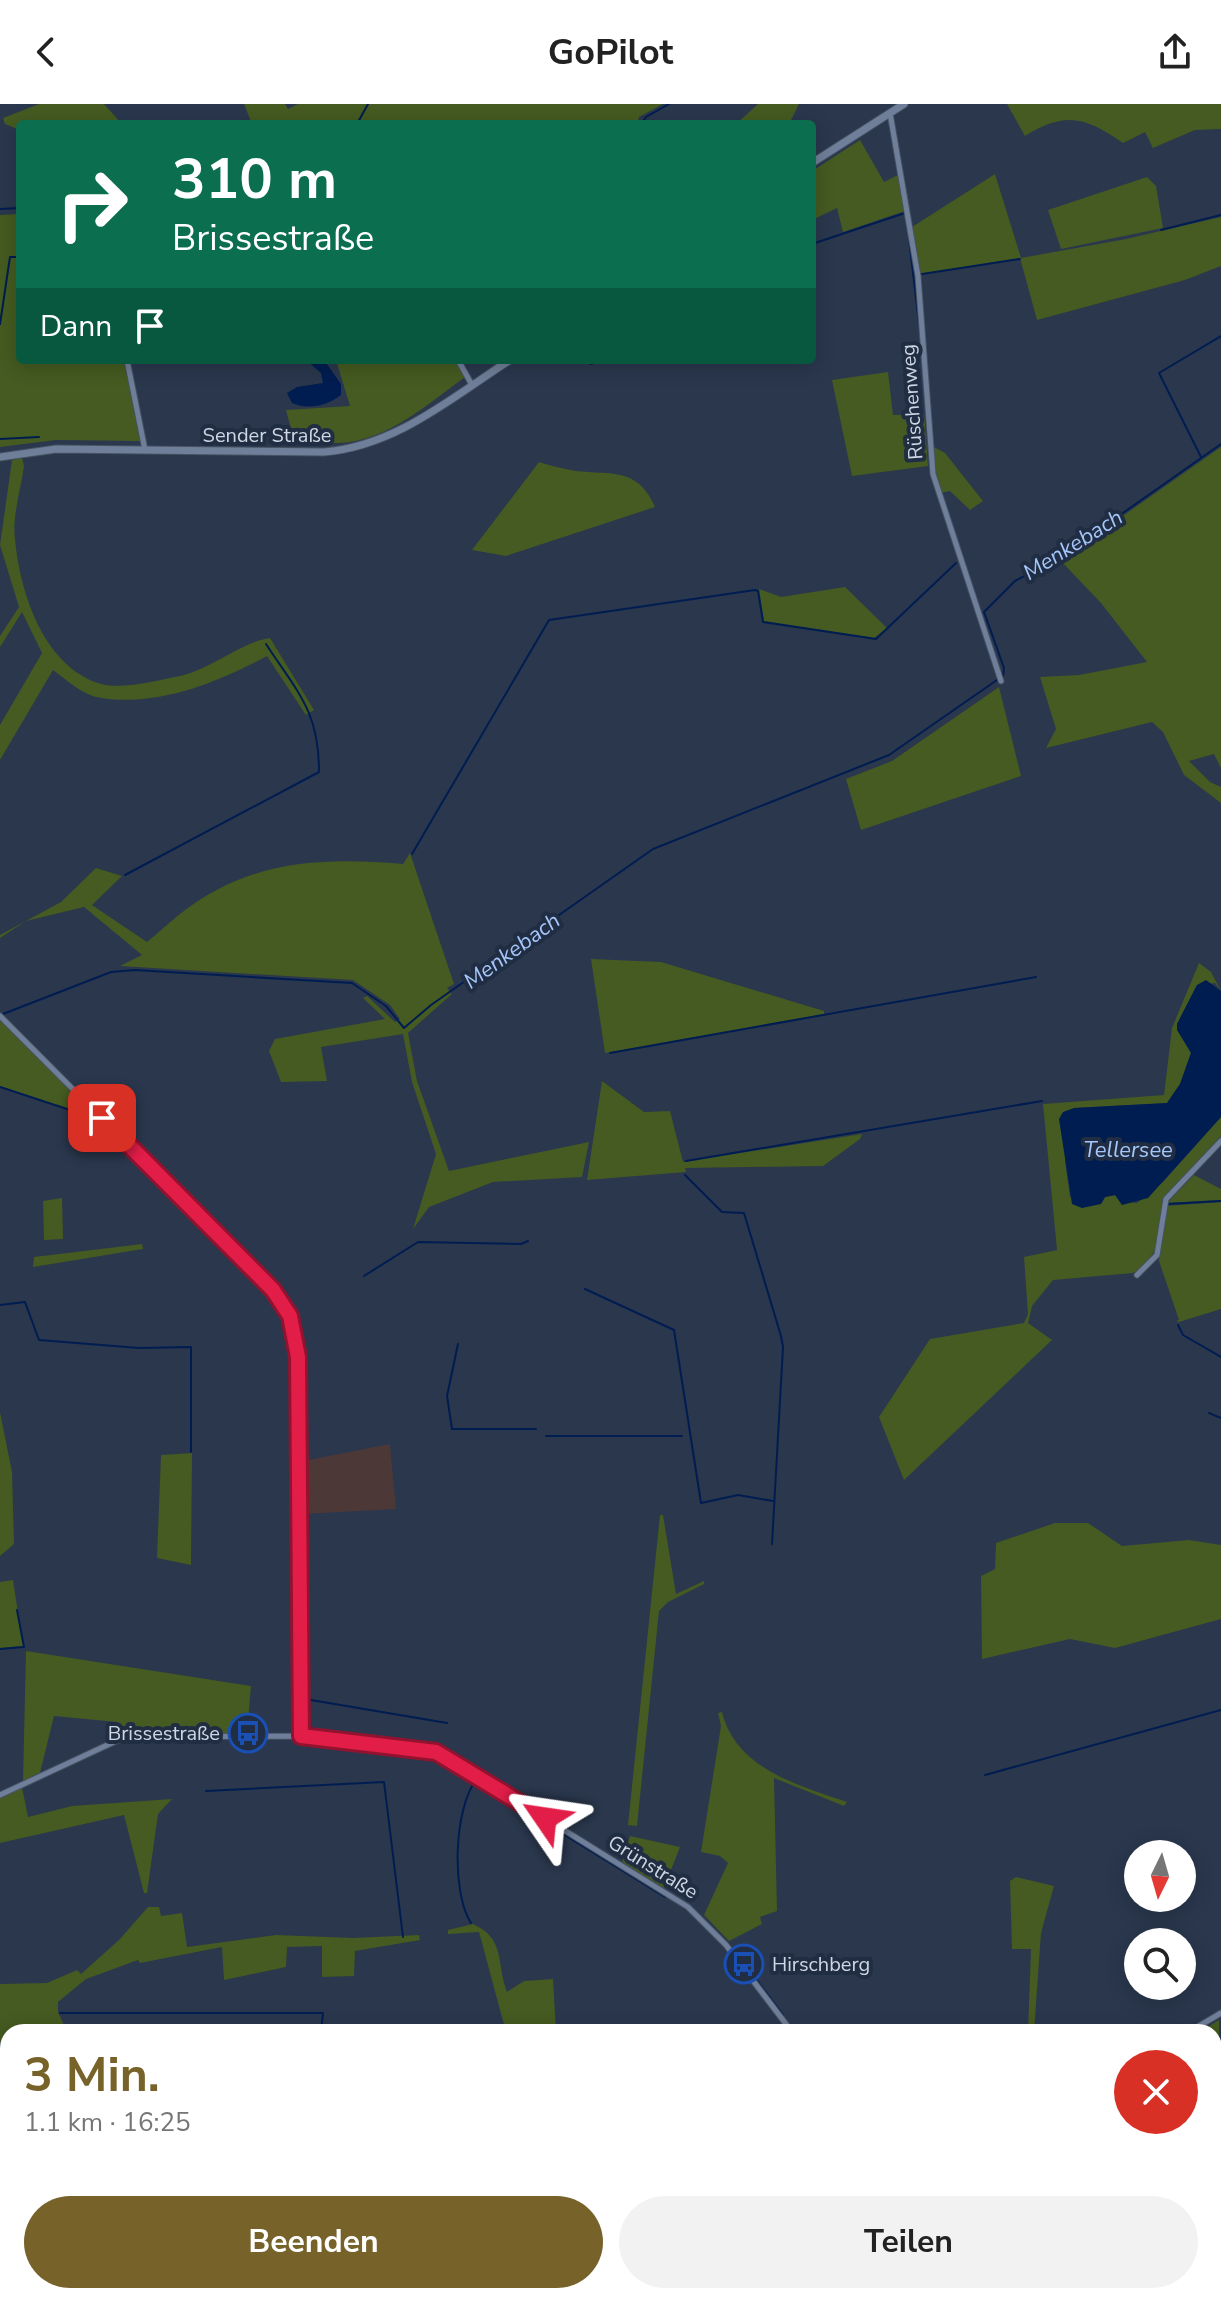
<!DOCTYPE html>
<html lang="de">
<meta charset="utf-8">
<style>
:root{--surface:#fff;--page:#f2f2f2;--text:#222;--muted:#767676;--accent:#77622a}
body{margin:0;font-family:"Nunito Sans",sans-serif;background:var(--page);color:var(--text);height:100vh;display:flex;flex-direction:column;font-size:30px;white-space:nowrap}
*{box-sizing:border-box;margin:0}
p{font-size:26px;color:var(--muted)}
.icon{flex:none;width:44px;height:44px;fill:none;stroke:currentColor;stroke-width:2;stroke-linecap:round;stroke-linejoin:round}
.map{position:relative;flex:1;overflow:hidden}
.drawer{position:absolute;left:0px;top:1920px;width:1222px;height:280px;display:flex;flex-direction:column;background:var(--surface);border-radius:24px 24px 0 0;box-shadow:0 4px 20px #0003}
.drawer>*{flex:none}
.hud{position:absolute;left:16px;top:16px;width:800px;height:244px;border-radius:8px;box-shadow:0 4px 20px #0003;background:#0b6e4f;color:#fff;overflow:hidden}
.needle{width:52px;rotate:185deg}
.fabs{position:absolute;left:1124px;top:1736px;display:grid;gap:16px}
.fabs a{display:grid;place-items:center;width:72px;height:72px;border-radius:50%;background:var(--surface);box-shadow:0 4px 20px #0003;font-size:40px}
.pin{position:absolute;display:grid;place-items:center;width:68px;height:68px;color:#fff;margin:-34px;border-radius:16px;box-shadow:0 4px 12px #0006}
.me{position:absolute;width:88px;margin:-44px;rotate:302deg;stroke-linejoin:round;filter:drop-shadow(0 0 6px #0008)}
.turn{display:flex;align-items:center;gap:28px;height:168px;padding:0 24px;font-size:36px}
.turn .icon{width:104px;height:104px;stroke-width:2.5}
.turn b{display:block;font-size:56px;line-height:68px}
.then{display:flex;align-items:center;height:76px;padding:0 24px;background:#0003;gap:16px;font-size:30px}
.round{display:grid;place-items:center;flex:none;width:84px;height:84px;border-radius:42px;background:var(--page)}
.overview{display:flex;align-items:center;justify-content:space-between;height:136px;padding:0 24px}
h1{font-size:48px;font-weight:700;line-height:60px;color:var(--accent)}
.button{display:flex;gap:16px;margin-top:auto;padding:16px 24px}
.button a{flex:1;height:92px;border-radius:48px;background:var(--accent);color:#fff;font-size:32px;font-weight:700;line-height:92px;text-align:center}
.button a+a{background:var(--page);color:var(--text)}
header{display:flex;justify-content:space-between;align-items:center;height:104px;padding:0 24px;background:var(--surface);font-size:36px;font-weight:700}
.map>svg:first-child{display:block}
.education{fill:#4d3838}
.green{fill:#455b21}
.water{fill:#001d51}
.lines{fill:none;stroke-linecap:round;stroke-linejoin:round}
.stream{stroke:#001d51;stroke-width:2}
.minor-casing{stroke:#475264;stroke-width:7}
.secondary-casing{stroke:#475264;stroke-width:9}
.minor{stroke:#707f99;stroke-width:5}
.secondary{stroke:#707f99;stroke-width:7}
.route-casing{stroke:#92132f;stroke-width:20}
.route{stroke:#e11d48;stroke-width:14}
.labels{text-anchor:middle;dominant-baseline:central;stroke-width:8;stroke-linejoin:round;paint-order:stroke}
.street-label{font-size:20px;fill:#cfd7e5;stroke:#202d42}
.poi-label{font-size:20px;fill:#cfd7e5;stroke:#202d42;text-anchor:end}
.water-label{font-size:22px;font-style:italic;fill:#a5c6f9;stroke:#202d42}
</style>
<header><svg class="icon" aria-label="back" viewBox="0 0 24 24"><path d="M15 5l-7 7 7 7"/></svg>GoPilot<svg class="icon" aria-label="share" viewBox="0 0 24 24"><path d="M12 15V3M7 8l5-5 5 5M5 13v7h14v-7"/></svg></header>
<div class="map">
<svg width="1221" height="2200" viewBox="0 0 1221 2200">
<rect width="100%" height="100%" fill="#2a374d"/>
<!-- education -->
<path class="education" d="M 390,1340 L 396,1405 L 302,1410 L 303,1357 Z"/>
<!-- green -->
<path class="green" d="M 39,0 L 104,0 L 122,20 L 20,20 L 20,26 L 5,20 L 3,14 Z
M 244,0 L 285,0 L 288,5 L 298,0 L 663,0 L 639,13 L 637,20 L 252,20 Z
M 758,0 L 799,0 L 789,20 L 736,20 Z
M 1007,0 L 1221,0 L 1221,25 L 1195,26 L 1153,44 L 1145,28 L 1123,39 C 1085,13 1066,7 1025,32 Z
M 860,36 L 884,78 L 898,71 L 905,107 L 843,128 L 837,104 L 812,116 L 812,67 Z
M 995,70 L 1021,154 L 1126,135 L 1221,113 L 1221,162 L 1185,176 L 1037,216 L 1020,154 L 920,170 L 912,123 Z
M 1147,73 L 1156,82 L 1163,124 L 1061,145 L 1048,106 Z
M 20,110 L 20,256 L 124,256 L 140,337 L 56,336 L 0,343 L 0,111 Z
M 336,256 L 455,256 L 465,273 C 428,300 386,338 338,339 C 323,340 308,336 294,336 L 286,306 L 350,302 Z
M 888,268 L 893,311 L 924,310 L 928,362 L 852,372 L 832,276 Z
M 932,342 L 945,349 L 983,397 L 970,406 L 950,387 L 940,389 L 934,369 Z
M 1221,343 L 1221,664 L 1214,650 L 1189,657 L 1210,678 L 1221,683 L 1221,699 L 1184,671 L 1163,628 L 1152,618 L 1046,644 L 1056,625 L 1040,573 L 1079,571 L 1147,558 L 1101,499 L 1060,456 Z
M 22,354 L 24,362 C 21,385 12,412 15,435 C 20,489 44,563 101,580 C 123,586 159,576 180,572 C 212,565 241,538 270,534 L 314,606 L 306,611 L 267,552 C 218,578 158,603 101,594 C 82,591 68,577 53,566 L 0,656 L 0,621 L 42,549 L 22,508 L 0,543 L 0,532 L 19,503 L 0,441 L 12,356 Z
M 539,358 C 551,362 564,365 576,367 C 611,371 638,363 655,403 L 506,452 L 472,446 Z
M 845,483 L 887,524 L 874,534 L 764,517 L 759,485 L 781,493 Z
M 999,583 L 1021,672 L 861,726 L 846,675 L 892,657 Z
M 410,749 L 454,880 L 447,884 L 452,890 L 408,929 L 417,977 L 449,1067 L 589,1038 L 582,1073 L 493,1078 L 429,1103 L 413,1125 L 436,1050 L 412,978 L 403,930 L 321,943 L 327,977 L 281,978 L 269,947 L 275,935 L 385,915 L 363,894 L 367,892 L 395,918 L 400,915 L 390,901 L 353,876 L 120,862 L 142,851 L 84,803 L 26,817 L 0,834 L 0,831 L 61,798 L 96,764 L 122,772 L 92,801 L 147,838 C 163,825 178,810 195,799 C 260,755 328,754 403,760 Z
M 591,855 L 661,858 L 824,907 L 824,910 L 605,949 Z
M 1199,859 L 1211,868 L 1221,887 L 1215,879 L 1197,881 L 1177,920 L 1191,949 L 1180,980 L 1167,999 L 1074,1004 L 1065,1057 L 1070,1093 L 1101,1100 L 1105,1093 L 1116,1091 L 1120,1098 L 1137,1099 L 1163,1078 L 1221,1013 L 1221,1032 L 1163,1094 L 1155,1147 L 1141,1164 L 1133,1169 L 1053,1176 L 1032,1202 L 1028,1219 L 1052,1236 L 904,1376 L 879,1313 L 930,1235 L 1024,1219 L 1028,1210 L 1024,1153 L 1057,1146 L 1043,1000 L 1164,991 L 1172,924 Z
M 0,916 L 88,1003 L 68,1005 L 0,982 Z
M 602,977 L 644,1008 L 670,1007 L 683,1058 L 862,1030 L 860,1035 L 823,1062 L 685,1064 L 686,1068 L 587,1076 Z
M 1194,1071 L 1221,1085 L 1221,1096 L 1167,1099 Z
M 62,1094 L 63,1135 L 44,1136 L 43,1097 Z
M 1221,1098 L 1221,1205 L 1179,1218 L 1176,1217 L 1179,1216 L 1159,1157 L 1165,1102 Z
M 142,1140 L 143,1145 L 33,1163 L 34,1153 Z
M 0,1308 L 12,1368 L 14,1440 L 0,1452 Z
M 192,1349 L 191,1461 L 157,1454 L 161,1351 Z
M 660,1411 L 663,1411 L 676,1490 L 704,1477 L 704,1480 L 668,1498 L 659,1507 L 637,1722 L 628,1721 Z
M 1055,1419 L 1088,1419 L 1122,1442 L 1189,1436 L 1221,1441 L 1221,1515 L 1115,1544 L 1070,1535 L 982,1555 L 981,1472 L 995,1465 L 996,1439 Z
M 13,1476 L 23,1542 L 0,1544 L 0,1478 Z
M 26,1547 L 251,1582 L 247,1629 L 152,1629 L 117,1635 L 117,1618 L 54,1612 L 40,1669 L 23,1677 Z
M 722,1608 C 736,1665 798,1681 847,1698 L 844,1702 L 774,1674 L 777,1807 L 760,1813 L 762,1820 L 729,1837 L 704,1811 L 728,1759 L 720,1752 L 701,1748 L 721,1622 L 718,1609 Z
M 22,1683 L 28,1713 L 72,1702 L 172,1695 L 158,1710 L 147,1789 L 144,1789 L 124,1711 L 0,1739 L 0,1694 Z
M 630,1732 L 680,1743 L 664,1784 L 622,1758 Z
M 1016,1773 L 1054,1782 L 1041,1829 L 1034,1928 L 1028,1928 L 1031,1845 L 1012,1845 L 1010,1777 Z
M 148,1803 L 159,1803 L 161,1812 L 182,1809 L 187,1843 L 276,1831 L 353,1834 L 419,1831 L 420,1836 L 355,1847 L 354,1872 L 322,1873 L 322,1842 L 287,1843 L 286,1863 L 224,1876 L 222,1843 L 140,1859 L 138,1856 L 86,1875 L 58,1898 L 58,1908 L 67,1928 L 8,1928 L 8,1976 L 0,1936 L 0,1880 L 47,1879 L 77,1866 L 81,1870 L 119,1836 Z
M 473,1820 C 506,1835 496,1859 507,1888 L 524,1877 L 553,1875 L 556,1928 L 506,1928 L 479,1828 L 448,1830 L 448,1826 Z
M 1219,1916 L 1221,2200 L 1212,2200 L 1214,1928 L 1199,1928 Z
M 172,2192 L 331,2192 L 317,2200 L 150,2200 Z
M 669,2192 L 912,2192 L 915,2200 L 660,2200 Z"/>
<!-- water -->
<path class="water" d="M 306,256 L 324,256 L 341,280 L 341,291 C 327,302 308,306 292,299 L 287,289 L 297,283 L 323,279 L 321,269 Z
M 1206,876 L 1221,887 L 1221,1013 L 1148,1094 L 1122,1101 L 1115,1091 L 1105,1093 L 1101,1100 L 1082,1104 L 1072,1100 L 1059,1015 L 1063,1008 L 1074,1004 L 1167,999 L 1180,980 L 1191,949 L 1177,926 L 1177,920 L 1197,881 Z
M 941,2192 L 1078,2192 L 1074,2200 L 944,2200 Z"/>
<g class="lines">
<!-- stream -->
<path class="stream" d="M 357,20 L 368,0
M 641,20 L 646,13 L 669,0
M 0,105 L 20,104
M 1161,126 L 1221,111
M 909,135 L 920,228
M 812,140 L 905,109
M 922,170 L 1020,155
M 0,220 L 10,153 L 20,153
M 591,260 L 601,256
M 0,335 L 39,333
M 1201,353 L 1159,269 L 1221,232
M 1003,572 L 1004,564 L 984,508 L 1015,477 L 1059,454 L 1221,340
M 412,750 L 549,516 L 755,486 L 758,487 L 763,518 L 876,535 L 956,459
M 125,771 L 319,668 C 319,607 298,589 266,540
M 3,910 L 111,868 L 135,866 L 352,879 L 386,902 L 404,924 L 431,901 L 653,745 L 889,651 L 997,576
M 610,949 L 1036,873
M 0,983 L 67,1005 L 89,1005
M 686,1057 L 1042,997
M 685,1071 L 722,1108 L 744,1109 L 781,1232 L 783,1243 L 772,1440
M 1167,1100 L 1221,1097
M 364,1172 L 418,1138 L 521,1140 L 528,1137
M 585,1185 L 674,1226 L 701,1399 L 738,1391 L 773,1397
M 0,1201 L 25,1198 L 39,1236 L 139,1244 L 191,1243 L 191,1348
M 1178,1221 L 1183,1231 L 1221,1253
M 458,1240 L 447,1292 L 452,1325 L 536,1325
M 1209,1309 L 1221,1314
M 546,1332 L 682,1332
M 0,1545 L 24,1543 L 17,1506
M 305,1595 L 447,1619
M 985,1671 L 1221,1606
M 206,1687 L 384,1678 L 403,1833
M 471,1819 C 451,1788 454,1705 476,1676 L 665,1793
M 746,1862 L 783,1911
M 60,1909 L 323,1909 L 321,1928
M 1214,1974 L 1221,1971
M 0,2062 L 8,2062
M 128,2200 L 150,2192
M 310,2200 L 325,2192
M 656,2200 L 665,2192"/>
<defs>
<path id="minor" d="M 890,9 L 918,172 L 933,370 L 1001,577
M 127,256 L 145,346
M 458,256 L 472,281
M 0,912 L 273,1186 L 290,1212 L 298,1253 L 301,1632
M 1137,1171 L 1157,1151 L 1166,1095 L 1221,1037
M 0,1691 L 116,1637 L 134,1633 L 301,1632 L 419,1643 L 448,1654 L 688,1803 L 726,1841 L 792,1928
M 1189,1928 L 1221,1909
M 0,2161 L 8,2157"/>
<path id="secondary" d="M 812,59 L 904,0
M 0,353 L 56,345 L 324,348 C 396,342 451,294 510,256"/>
</defs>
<!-- minor casing -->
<use href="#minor" class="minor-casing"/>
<!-- secondary casing -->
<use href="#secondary" class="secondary-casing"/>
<!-- minor -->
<use href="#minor" class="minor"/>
<!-- secondary -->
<use href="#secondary" class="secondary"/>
</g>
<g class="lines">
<defs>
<path id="route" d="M 102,1014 L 273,1186 L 290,1212 L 298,1253 L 301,1632 L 436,1648 L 545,1714"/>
</defs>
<!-- route casing -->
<use href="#route" class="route-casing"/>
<!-- route -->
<use href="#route" class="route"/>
</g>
<!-- icons -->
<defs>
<symbol id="bus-ring" viewBox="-11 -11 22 22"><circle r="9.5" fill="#202d42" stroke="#1a4fb4" stroke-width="1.5"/><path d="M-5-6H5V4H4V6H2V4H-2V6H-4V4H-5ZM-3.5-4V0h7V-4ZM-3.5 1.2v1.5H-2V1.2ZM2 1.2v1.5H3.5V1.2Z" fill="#1a4fb4"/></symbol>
</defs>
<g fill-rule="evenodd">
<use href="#bus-ring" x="226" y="1607" width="44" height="44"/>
<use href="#bus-ring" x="722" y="1838" width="44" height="44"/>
</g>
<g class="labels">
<!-- street labels -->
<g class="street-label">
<text transform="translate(912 298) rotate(-94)">Rüschenweg</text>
<text x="267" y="331">Sender Straße</text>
<text transform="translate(653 1763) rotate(32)">Grünstraße</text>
</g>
<!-- poi labels -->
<g class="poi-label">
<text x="220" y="1629">Brissestraße</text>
<text x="772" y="1860" text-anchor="start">Hirschberg</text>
</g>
<!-- water labels -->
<g class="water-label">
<text transform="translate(1073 441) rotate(-32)">Menkebach</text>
<text transform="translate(512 847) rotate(-36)">Menkebach</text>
<text x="1128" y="1046">Tellersee</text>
</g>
</g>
</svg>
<div class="fabs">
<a><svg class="needle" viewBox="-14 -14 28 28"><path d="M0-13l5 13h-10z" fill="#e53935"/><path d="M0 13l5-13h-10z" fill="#767676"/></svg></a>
<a><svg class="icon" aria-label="search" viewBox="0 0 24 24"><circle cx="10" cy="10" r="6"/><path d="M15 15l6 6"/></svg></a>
</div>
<div class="pin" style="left:102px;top:1014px;background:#d93025"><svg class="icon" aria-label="arrive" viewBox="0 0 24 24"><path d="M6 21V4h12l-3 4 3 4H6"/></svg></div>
<svg class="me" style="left:545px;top:1714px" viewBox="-20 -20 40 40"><path d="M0-17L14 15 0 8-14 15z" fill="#e11d48" stroke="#fff" stroke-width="4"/></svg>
<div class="hud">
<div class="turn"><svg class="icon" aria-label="right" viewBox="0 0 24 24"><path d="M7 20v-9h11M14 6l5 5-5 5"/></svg><div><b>310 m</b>Brissestraße</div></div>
<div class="then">Dann<svg class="icon" aria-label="arrive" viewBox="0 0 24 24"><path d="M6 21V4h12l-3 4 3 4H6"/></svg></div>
</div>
<section class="drawer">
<div class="overview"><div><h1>3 Min.</h1><p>1.1 km · 16:25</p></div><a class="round" style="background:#d93025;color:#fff"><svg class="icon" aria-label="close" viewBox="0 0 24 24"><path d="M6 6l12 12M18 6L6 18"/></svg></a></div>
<div class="button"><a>Beenden</a><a>Teilen</a></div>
</section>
</div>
